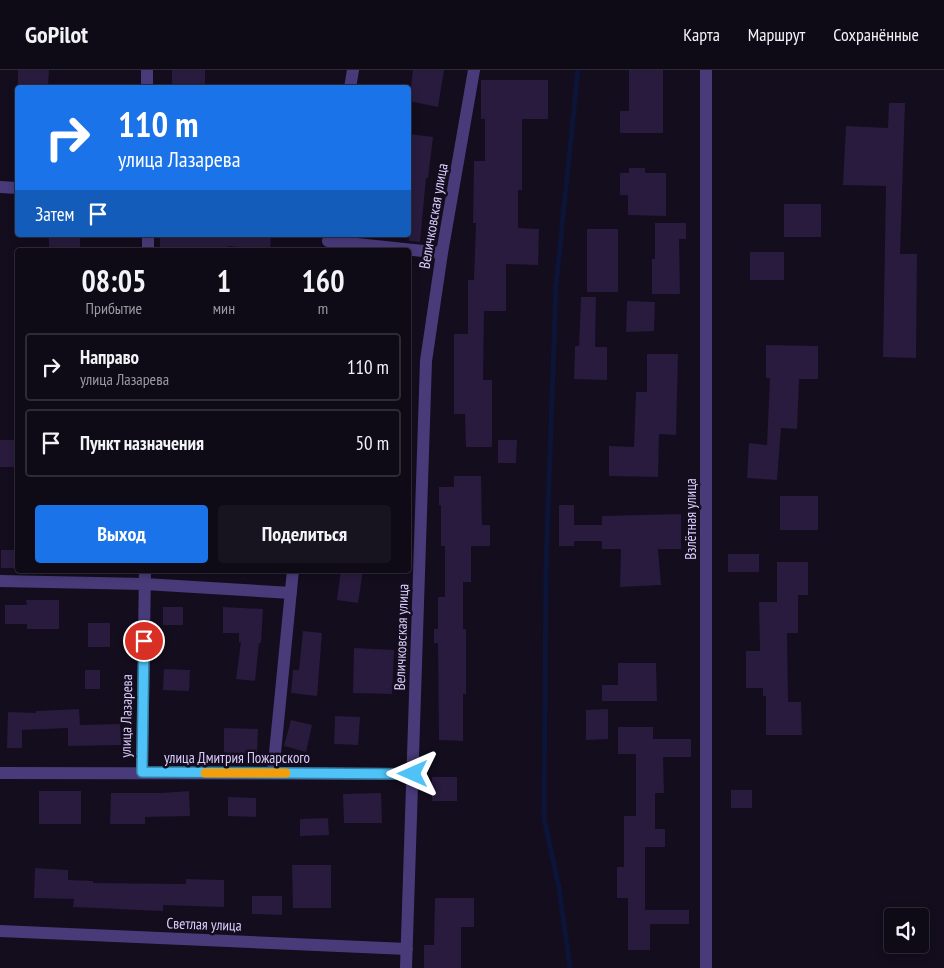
<!DOCTYPE html>
<html lang="ru">
<meta charset="utf-8">
<style>
:root{--surface:#0e0a16;--page:#17131f;--text:#f1f3f6;--muted:#9b9aa1;--line:#2e2b35;--accent:#1a73e8}
body{margin:0;font-family:"PT Sans Narrow",sans-serif;background:var(--page);color:var(--text);height:100vh;display:flex;flex-direction:column;font-size:19px;white-space:nowrap}
*{box-sizing:border-box;margin:0}
p{font-size:16px;color:var(--muted)}
.icon{flex:none;width:28px;height:28px;fill:none;stroke:currentColor;stroke-width:2;stroke-linecap:round;stroke-linejoin:round}
.map{position:relative;flex:1;overflow:hidden}
.sheet{position:absolute;left:15px;top:178px;width:396px;height:325px;display:flex;flex-direction:column;background:var(--surface);border-radius:5px;box-shadow:0 2px 8px #0003,0 0 0 1px var(--line)}
.sheet>*{flex:none}
.top-card{position:absolute;left:15px;top:15px;width:396px;height:152px;border-radius:5px;box-shadow:0 2px 8px #0003,0 0 0 1px var(--line);background:#1a73e8;color:#fff;overflow:hidden}
.fabs{position:absolute;left:884px;top:838px;display:grid;gap:10px}
.fabs a{display:grid;place-items:center;width:45px;height:45px;border-radius:5px;background:var(--surface);box-shadow:0 2px 8px #0003,0 0 0 1px var(--line);font-size:25px}
.pin{position:absolute;display:grid;place-items:center;width:42px;height:42px;color:#fff;margin:-21px;border:2px solid #fff;border-radius:50%;box-shadow:0 1px 5px #0007}
.me{position:absolute;width:55px;margin:-28px;rotate:270deg;stroke-linejoin:round;filter:drop-shadow(0 0 4px #0008)}
.turn{display:flex;align-items:center;gap:18px;height:105px;padding:0 20px;font-size:22px}
.turn .icon{width:65px;height:65px;stroke-width:2.5}
.turn b{display:block;font-size:35px;line-height:42px}
.then{display:flex;align-items:center;height:48px;padding:0 20px;background:#0003;gap:10px;font-size:19px}
.eta{display:flex;justify-content:space-evenly;align-items:center;height:85px;text-align:center}
.eta b{font-size:30px;font-weight:700;line-height:35px}
.button{display:flex;gap:10px;margin-top:auto;padding:10px 20px}
.button a{flex:1;height:58px;border-radius:5px;background:var(--accent);color:#fff;font-size:20px;font-weight:700;line-height:58px;text-align:center}
.button a+a{background:var(--page);color:var(--text)}
ul{padding:0;list-style:none}
li{display:flex;align-items:center;gap:15px;height:68px;margin:0 10px 8px;padding:0 10px;border:2px solid var(--line);border-radius:5px}
li div{flex:1}
li b{display:block;font-size:19px}
li em{font-style:normal}
header{display:flex;align-items:center;gap:30px;box-sizing:border-box;height:70px;padding:0 25px;background:var(--surface);border-bottom:1px solid var(--line)}
header strong{font-size:24px}
nav{display:flex;gap:28px;margin-inline-start:auto;font-size:18px}
.map>svg:first-child{display:block}
.lines{fill:none;stroke-linecap:round;stroke-linejoin:round}
.stream{stroke:#0c1438;stroke-width:5}
.building{fill:#281b3d}
.street{stroke:#493b7a;stroke-width:12}
.route-casing{stroke:#337fa1;stroke-width:12}
.route{stroke:#4fc3f7;stroke-width:9}
.slow{stroke:#f59e0b;stroke-width:9}
.labels{text-anchor:middle;dominant-baseline:central;stroke-width:5;stroke-linejoin:round;paint-order:stroke}
.street-label{font-size:15px;fill:#dbcdfc;stroke:#130d1e}
</style>
<header>
<strong>GoPilot</strong>
<nav><a>Карта</a><a>Маршрут</a><a>Сохранённые</a></nav>
</header>
<div class="map">
<svg width="944" height="898" viewBox="0 0 944 898">
<rect width="100%" height="100%" fill="#130d1e"/>
<g class="lines">
<!-- stream -->
<path class="stream" d="M 570,898 L 559,818 L 544,748 L 546,496 L 556,215 L 578,0"/>
</g>
<!-- building -->
<path class="building" d="M 18,0 L 49,0 L 48,17 L 18,17 Z
M 172,0 L 205,0 L 205,17 L 172,16 Z
M 413,0 L 444,0 L 438,37 L 409,31 Z
M 629,0 L 663,0 L 663,63 L 620,63 L 620,41 L 629,41 Z
M 481,10 L 548,10 L 548,49 L 522,49 L 522,120 L 518,120 L 518,158 L 539,159 L 538,195 L 506,194 L 506,241 L 484,241 L 483,310 L 492,310 L 492,377 L 466,377 L 465,344 L 454,344 L 454,264 L 468,264 L 468,210 L 474,210 L 476,153 L 473,153 L 474,91 L 485,91 L 485,49 L 481,49 Z
M 889,33 L 905,33 L 900,184 L 917,184 L 916,288 L 883,287 L 886,116 L 843,115 L 846,56 L 888,58 Z
M 409,64 L 433,67 L 428,108 L 426,108 L 420,172 L 409,171 Z
M 629,98 L 645,98 L 645,103 L 666,103 L 666,146 L 628,145 L 628,125 L 620,125 L 620,103 L 629,103 Z
M 784,134 L 821,134 L 821,167 L 784,167 Z
M 655,153 L 686,153 L 686,169 L 679,169 L 680,224 L 652,224 L 652,189 L 655,189 Z
M 587,159 L 618,159 L 618,222 L 587,222 Z
M 49,165 L 80,165 L 80,180 L 49,180 Z
M 160,165 L 271,165 L 270,180 L 228,176 L 227,180 L 160,180 Z
M 750,182 L 784,182 L 784,210 L 750,210 Z
M 581,227 L 596,227 L 595,277 L 607,277 L 607,310 L 574,309 L 575,276 L 579,276 Z
M 627,231 L 655,232 L 654,261 L 626,262 Z
M 766,275 L 818,276 L 818,309 L 799,309 L 797,359 L 781,358 L 777,410 L 747,408 L 749,373 L 767,375 L 770,308 L 766,308 Z
M 647,284 L 678,284 L 676,365 L 659,364 L 658,407 L 609,406 L 609,376 L 634,377 L 636,322 L 647,322 Z
M 0,370 L 15,370 L 16,397 L 0,397 Z
M 498,370 L 517,370 L 516,393 L 498,393 Z
M 454,406 L 481,406 L 482,455 L 490,455 L 490,476 L 471,476 L 471,512 L 463,512 L 463,559 L 466,559 L 466,624 L 463,624 L 463,671 L 439,670 L 438,573 L 434,573 L 434,559 L 438,559 L 438,527 L 445,527 L 445,476 L 441,476 L 441,435 L 439,435 L 439,417 L 454,417 Z
M 780,426 L 818,426 L 818,460 L 780,460 Z
M 559,435 L 574,435 L 574,455 L 602,455 L 602,446 L 681,444 L 681,479 L 658,479 L 661,515 L 620,517 L 621,479 L 602,479 L 602,471 L 574,471 L 574,476 L 559,476 Z
M 1,480 L 17,480 L 16,498 L 1,498 Z
M 728,484 L 759,484 L 759,502 L 728,502 Z
M 777,492 L 808,492 L 808,525 L 798,525 L 798,563 L 787,563 L 788,632 L 801,632 L 802,665 L 766,665 L 766,626 L 763,626 L 763,618 L 746,618 L 746,581 L 760,581 L 759,532 L 777,532 Z
M 341,500 L 363,500 L 358,533 L 337,530 Z
M 26,530 L 59,530 L 59,559 L 27,559 L 27,554 L 5,554 L 5,535 L 27,535 Z
M 163,537 L 183,537 L 183,555 L 163,555 Z
M 223,537 L 263,539 L 261,573 L 259,573 L 255,611 L 236,609 L 241,572 L 239,572 L 239,563 L 223,563 Z
M 88,553 L 110,553 L 110,577 L 88,577 Z
M 303,561 L 322,563 L 317,626 L 291,623 L 293,600 L 299,600 Z
M 354,578 L 394,580 L 392,624 L 353,623 Z
M 618,593 L 656,593 L 657,631 L 602,631 L 602,615 L 618,615 Z
M 164,599 L 190,600 L 189,621 L 163,620 Z
M 85,600 L 100,600 L 100,619 L 85,619 Z
M 79,639 L 80,655 L 120,654 L 121,675 L 68,676 L 68,658 L 22,660 L 22,678 L 7,678 L 8,642 L 36,643 L 36,641 Z
M 608,639 L 608,669 L 586,670 L 586,640 Z
M 335,646 L 360,647 L 358,675 L 334,674 Z
M 291,650 L 312,655 L 306,682 L 284,676 Z
M 618,657 L 653,657 L 653,669 L 691,669 L 691,687 L 663,687 L 664,723 L 655,723 L 655,759 L 665,759 L 665,777 L 645,777 L 645,840 L 689,840 L 689,854 L 650,854 L 650,880 L 628,880 L 628,828 L 617,828 L 617,797 L 624,797 L 624,746 L 636,746 L 636,684 L 618,684 Z
M 224,658 L 258,659 L 257,684 L 224,683 Z
M 432,707 L 457,707 L 457,731 L 432,731 Z
M 731,720 L 752,720 L 752,738 L 731,738 Z
M 39,721 L 81,721 L 81,754 L 39,754 Z
M 189,721 L 190,746 L 145,747 L 145,754 L 110,754 L 111,723 L 162,723 Z
M 381,723 L 382,753 L 344,753 L 343,724 Z
M 228,727 L 256,728 L 256,747 L 228,746 Z
M 328,748 L 329,765 L 300,766 L 300,749 Z
M 292,795 L 331,795 L 331,838 L 293,838 Z
M 35,798 L 68,800 L 68,810 L 93,811 L 93,813 L 186,814 L 186,809 L 224,810 L 224,837 L 163,835 L 163,841 L 73,837 L 74,829 L 34,828 Z
M 252,826 L 282,826 L 282,845 L 252,844 Z
M 435,828 L 474,828 L 474,857 L 461,857 L 461,898 L 424,898 L 424,875 L 434,875 Z"/>
<g class="lines">
<!-- street -->
<path class="street" d="M 147,0 L 147,18
M 350,18 L 353,0
M 0,117 L 18,118
M 328,171 L 442,183
M 148,180 L 148,165
M 0,511 L 145,514 L 291,523
M 142,702 L 145,500
M 0,703 L 413,704
M 273,703 L 293,500
M 0,861 L 407,879
M 406,898 L 426,291 L 442,183 L 474,0
M 706,898 L 706,0"/>
</g>
<g class="lines">
<defs>
<path id="route" d="M 144,571 L 142,702 L 413,704"/>
</defs>
<!-- route casing -->
<use href="#route" class="route-casing"/>
<!-- route -->
<use href="#route" class="route"/>
<!-- slow -->
<path class="slow" d="M 205,703 L 286,703"/>
</g>
<g class="labels">
<!-- street labels -->
<g class="street-label">
<text transform="translate(433 146) rotate(-80)">Величковская улица</text>
<text transform="translate(690 449) rotate(-90)">Взлётная улица</text>
<text transform="translate(401 567) rotate(-88)">Величковская улица</text>
<text transform="translate(126 646) rotate(-89)">улица Лазарева</text>
<text x="237" y="687">улица Дмитрия Пожарского</text>
<text transform="translate(204 854) rotate(2)">Светлая улица</text>
</g>
</g>
</svg>
<div class="fabs">
<a><svg class="icon" aria-label="sound" viewBox="0 0 24 24"><path d="M4 9h4l5-4v14l-5-4H4zM17 9q2 3 0 6"/></svg></a>
</div>
<div class="pin" style="left:144px;top:571px;background:#d93025"><svg class="icon" aria-label="arrive" viewBox="0 0 24 24"><path d="M6 21V4h12l-3 4 3 4H6"/></svg></div>
<svg class="me" style="left:413px;top:704px" viewBox="-20 -20 40 40"><path d="M0-17L14 15 0 8-14 15z" fill="#4fc3f7" stroke="#fff" stroke-width="4"/></svg>
<div class="top-card">
<div class="turn"><svg class="icon" aria-label="right" viewBox="0 0 24 24"><path d="M7 20v-9h11M14 6l5 5-5 5"/></svg><div><b>110 m</b>улица Лазарева</div></div>
<div class="then">Затем<svg class="icon" aria-label="arrive" viewBox="0 0 24 24"><path d="M6 21V4h12l-3 4 3 4H6"/></svg></div>
</div>
<section class="sheet">
<div class="eta">
<div><b>08:05</b><p>Прибытие</p></div>
<div><b>1</b><p>мин</p></div>
<div><b>160</b><p>m</p></div>
</div>
<ul>
<li><svg class="icon" aria-label="right" viewBox="0 0 24 24"><path d="M7 20v-9h11M14 6l5 5-5 5"/></svg><div><b>Направо</b><p>улица Лазарева</p></div><em>110 m</em></li>
<li><svg class="icon" aria-label="arrive" viewBox="0 0 24 24"><path d="M6 21V4h12l-3 4 3 4H6"/></svg><div><b>Пункт назначения</b></div><em>50 m</em></li>
</ul>
<div class="button"><a>Выход</a><a>Поделиться</a></div>
</section>
</div>
